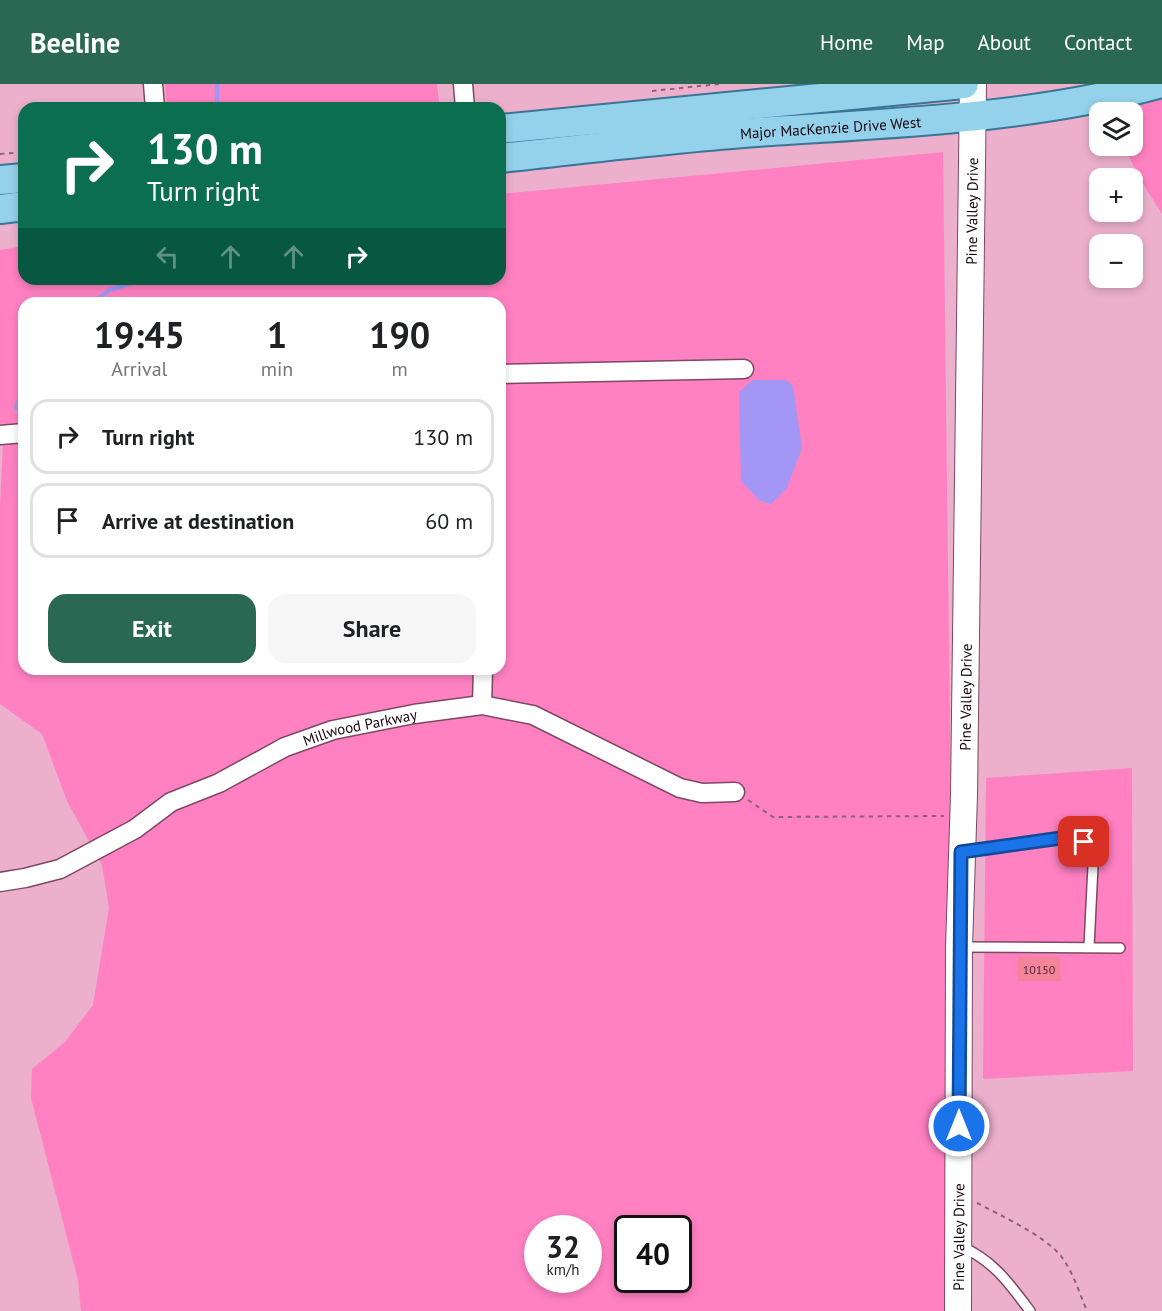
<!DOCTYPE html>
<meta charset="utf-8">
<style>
:root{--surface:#fff;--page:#f6f6f6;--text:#202124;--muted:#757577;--line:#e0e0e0;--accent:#2a6854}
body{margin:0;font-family:"PT Sans",sans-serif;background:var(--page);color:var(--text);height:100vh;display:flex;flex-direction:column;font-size:22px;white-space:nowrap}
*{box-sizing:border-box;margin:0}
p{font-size:20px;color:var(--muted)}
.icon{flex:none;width:33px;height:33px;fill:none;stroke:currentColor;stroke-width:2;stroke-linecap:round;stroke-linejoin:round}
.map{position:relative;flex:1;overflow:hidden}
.details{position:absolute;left:18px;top:213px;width:488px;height:378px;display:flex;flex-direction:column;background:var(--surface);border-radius:18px;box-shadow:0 3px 9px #0003}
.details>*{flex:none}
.top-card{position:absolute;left:18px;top:18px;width:488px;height:183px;border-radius:18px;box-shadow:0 3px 9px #0003;background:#0b6e4f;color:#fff;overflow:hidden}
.tools{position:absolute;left:1089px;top:18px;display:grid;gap:12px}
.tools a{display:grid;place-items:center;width:54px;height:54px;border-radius:12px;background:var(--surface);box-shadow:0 3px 9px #0003;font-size:30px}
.speed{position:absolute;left:524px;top:1131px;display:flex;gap:12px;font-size:30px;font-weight:700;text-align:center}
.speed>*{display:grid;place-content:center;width:78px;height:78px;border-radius:50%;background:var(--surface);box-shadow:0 3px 9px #0003;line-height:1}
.speed small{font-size:15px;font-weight:400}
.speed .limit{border:3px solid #111;border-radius:9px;background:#fff;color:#111}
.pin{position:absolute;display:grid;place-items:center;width:51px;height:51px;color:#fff;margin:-26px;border-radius:12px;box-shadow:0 3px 9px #0006}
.me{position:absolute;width:66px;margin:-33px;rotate:0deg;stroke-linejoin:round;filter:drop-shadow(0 0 4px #0008)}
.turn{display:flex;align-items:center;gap:21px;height:126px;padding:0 30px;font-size:27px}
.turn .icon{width:78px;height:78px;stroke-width:2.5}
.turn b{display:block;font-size:42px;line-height:51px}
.lanes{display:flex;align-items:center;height:57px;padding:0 30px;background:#0003;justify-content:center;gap:30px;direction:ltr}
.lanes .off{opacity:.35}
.eta{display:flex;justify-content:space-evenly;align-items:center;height:102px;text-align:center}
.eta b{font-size:36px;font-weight:700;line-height:42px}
.action{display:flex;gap:12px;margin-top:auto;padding:12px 30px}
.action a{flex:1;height:69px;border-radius:18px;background:var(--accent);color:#fff;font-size:24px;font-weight:700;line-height:69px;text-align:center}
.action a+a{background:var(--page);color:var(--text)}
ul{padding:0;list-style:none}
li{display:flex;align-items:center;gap:18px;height:75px;margin:0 12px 9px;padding:0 18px;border:3px solid var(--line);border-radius:18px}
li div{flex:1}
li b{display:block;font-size:22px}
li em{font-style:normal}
header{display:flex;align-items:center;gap:36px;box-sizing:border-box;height:84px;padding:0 30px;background:var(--accent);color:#fff}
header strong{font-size:28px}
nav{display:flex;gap:33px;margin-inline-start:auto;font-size:21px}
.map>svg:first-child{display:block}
.green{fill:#ff81c2;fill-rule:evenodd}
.water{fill:#a396f4}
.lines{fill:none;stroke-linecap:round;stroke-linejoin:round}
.stream{stroke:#a396f4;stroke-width:4.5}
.building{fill:#f38499}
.lane-casing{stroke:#7c4862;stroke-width:12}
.street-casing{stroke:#7c4862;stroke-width:21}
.secondary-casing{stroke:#7c4862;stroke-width:28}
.primary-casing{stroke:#397595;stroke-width:32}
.path{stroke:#8b6276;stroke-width:2;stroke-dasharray:4.5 4.5;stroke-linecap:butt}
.lane{stroke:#fff;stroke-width:9}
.street{stroke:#fff;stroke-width:18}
.secondary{stroke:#fff;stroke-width:26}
.primary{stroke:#94d1eb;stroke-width:28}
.route-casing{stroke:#114b97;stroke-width:15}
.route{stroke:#1a73e8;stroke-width:10}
.labels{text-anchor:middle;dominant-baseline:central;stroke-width:5;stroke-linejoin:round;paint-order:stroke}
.number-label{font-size:12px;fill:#4e2531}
.street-label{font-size:15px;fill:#17050e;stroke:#fbdbe9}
</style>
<header>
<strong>Beeline</strong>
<nav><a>Home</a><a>Map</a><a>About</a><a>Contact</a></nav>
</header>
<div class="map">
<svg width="1162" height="1227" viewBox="0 0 1162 1227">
<rect width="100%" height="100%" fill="#ecb0cc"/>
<!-- green -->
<path class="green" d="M 165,0 L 437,0 L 440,24 L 167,24 Z
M 1162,12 L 1162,130 L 1140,95 L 1124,62 L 1132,62 L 1132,28 L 1126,28 L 1127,25 Z
M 943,68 L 951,732 L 944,1227 L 81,1227 L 78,1196 L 31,1014 L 32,985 L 65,958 L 93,921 L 109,824 L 102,781 L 67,717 L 42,650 L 0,620 L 0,421 L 3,359 L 0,354 L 0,166 L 24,162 L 24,195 L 500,195 L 500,110 ZM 24,219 L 500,219 L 500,585 L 24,585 ZM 537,1144 L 588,1144 L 588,1196 L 537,1196 ZM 627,1144 L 678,1144 L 678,1196 L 627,1196 Z
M 1132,684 L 1133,987 L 983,995 L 986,694 Z"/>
<!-- water -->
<path class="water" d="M 753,296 L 786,296 L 793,302 L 802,364 L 787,404 L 771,420 L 760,417 L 741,397 L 739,308 Z"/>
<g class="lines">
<!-- stream -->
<path class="stream" d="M 217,24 L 217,0
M 92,219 L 110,206 L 143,195
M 16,324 L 24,305"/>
</g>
<!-- building -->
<path class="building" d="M 1018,873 L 1060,873 L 1061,897 L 1018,897 Z"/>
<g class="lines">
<defs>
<path id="lane" d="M 964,768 L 1061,754 L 1084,758 L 1093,782 L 1089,863
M 961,863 L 1120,864
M 960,1162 C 993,1176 1009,1199 1030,1227"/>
<g id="street">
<path d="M 153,0 L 155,24"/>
<path d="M 463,0 L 465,24"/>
<path d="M 500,290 L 744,285"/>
<path d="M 0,351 L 24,349"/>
<path d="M 482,621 L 483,585"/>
<path id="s1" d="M 0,798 L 25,794 L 60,785 L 135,745 L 171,718 L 219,699 L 285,663 L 333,646 L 414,630 L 482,621 L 533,631 L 680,704 L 702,709 L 735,708"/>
</g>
<g id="secondary">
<path id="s2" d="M 958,1227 L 959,863 L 964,711 L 973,0"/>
</g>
<g id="primary">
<path d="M 500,45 L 964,0"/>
<path id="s3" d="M 500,74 C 585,65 671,54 757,48 C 891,39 1028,35 1158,0"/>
<path d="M 0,96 L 24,94"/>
<path d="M 0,125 L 24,122"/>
</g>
</defs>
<!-- lane casing -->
<use href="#lane" class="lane-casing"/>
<!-- street casing -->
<use href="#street" class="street-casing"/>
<!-- secondary casing -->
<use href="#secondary" class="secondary-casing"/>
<!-- primary casing -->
<use href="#primary" class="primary-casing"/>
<!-- path -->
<path class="path" d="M 652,7 L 719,0
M 0,70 L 24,68
M 748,716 L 773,733 L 944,732
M 977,1119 C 1000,1131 1045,1152 1061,1172 C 1073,1188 1079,1208 1087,1227"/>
<!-- lane -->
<use href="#lane" class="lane"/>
<!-- street -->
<use href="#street" class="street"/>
<!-- secondary -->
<use href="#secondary" class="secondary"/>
<!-- primary -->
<use href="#primary" class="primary"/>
</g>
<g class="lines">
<defs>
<path id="route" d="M 959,1042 L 961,768 L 1061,754 L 1084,758"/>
</defs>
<!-- route casing -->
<use href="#route" class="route-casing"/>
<!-- route -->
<use href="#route" class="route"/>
</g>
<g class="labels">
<!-- number labels -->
<g class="number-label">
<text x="1039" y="885">10150</text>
</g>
<!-- street labels -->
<g class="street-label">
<text stroke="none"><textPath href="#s3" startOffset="332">Major MacKenzie Drive West</textPath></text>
<text stroke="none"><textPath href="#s2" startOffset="1100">Pine Valley Drive</textPath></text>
<text stroke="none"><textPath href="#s2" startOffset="614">Pine Valley Drive</textPath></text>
<text stroke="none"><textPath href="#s1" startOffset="396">Millwood Parkway</textPath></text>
<text stroke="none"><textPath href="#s2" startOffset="74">Pine Valley Drive</textPath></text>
</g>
</g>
</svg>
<div class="tools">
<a><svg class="icon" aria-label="layers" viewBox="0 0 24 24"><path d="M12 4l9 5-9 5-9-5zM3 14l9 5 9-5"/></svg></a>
<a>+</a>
<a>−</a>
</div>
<div class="speed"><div>32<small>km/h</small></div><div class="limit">40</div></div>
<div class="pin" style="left:1084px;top:758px;background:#d93025"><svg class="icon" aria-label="arrive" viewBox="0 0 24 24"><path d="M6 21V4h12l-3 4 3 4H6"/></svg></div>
<svg class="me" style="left:959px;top:1042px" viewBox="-20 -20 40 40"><circle r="17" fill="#1a73e8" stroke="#fff" stroke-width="3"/><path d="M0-11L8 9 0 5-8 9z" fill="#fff"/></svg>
<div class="top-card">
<div class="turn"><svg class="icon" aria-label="right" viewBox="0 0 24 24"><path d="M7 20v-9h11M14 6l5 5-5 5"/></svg><div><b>130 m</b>Turn right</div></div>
<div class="lanes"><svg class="icon off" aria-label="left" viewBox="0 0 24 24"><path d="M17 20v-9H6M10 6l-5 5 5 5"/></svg><svg class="icon off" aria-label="ahead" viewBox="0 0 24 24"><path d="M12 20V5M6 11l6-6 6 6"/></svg><svg class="icon off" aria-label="ahead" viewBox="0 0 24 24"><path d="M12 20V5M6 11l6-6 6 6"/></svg><svg class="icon" aria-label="right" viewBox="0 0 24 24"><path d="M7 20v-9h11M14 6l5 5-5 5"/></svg></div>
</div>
<section class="details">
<div class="eta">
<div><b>19:45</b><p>Arrival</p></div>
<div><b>1</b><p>min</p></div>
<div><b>190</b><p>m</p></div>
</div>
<ul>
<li><svg class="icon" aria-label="right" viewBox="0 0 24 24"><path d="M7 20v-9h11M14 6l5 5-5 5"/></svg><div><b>Turn right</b></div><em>130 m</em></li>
<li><svg class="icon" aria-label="arrive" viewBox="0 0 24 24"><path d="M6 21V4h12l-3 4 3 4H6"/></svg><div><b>Arrive at destination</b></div><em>60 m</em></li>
</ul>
<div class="action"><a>Exit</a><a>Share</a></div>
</section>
</div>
